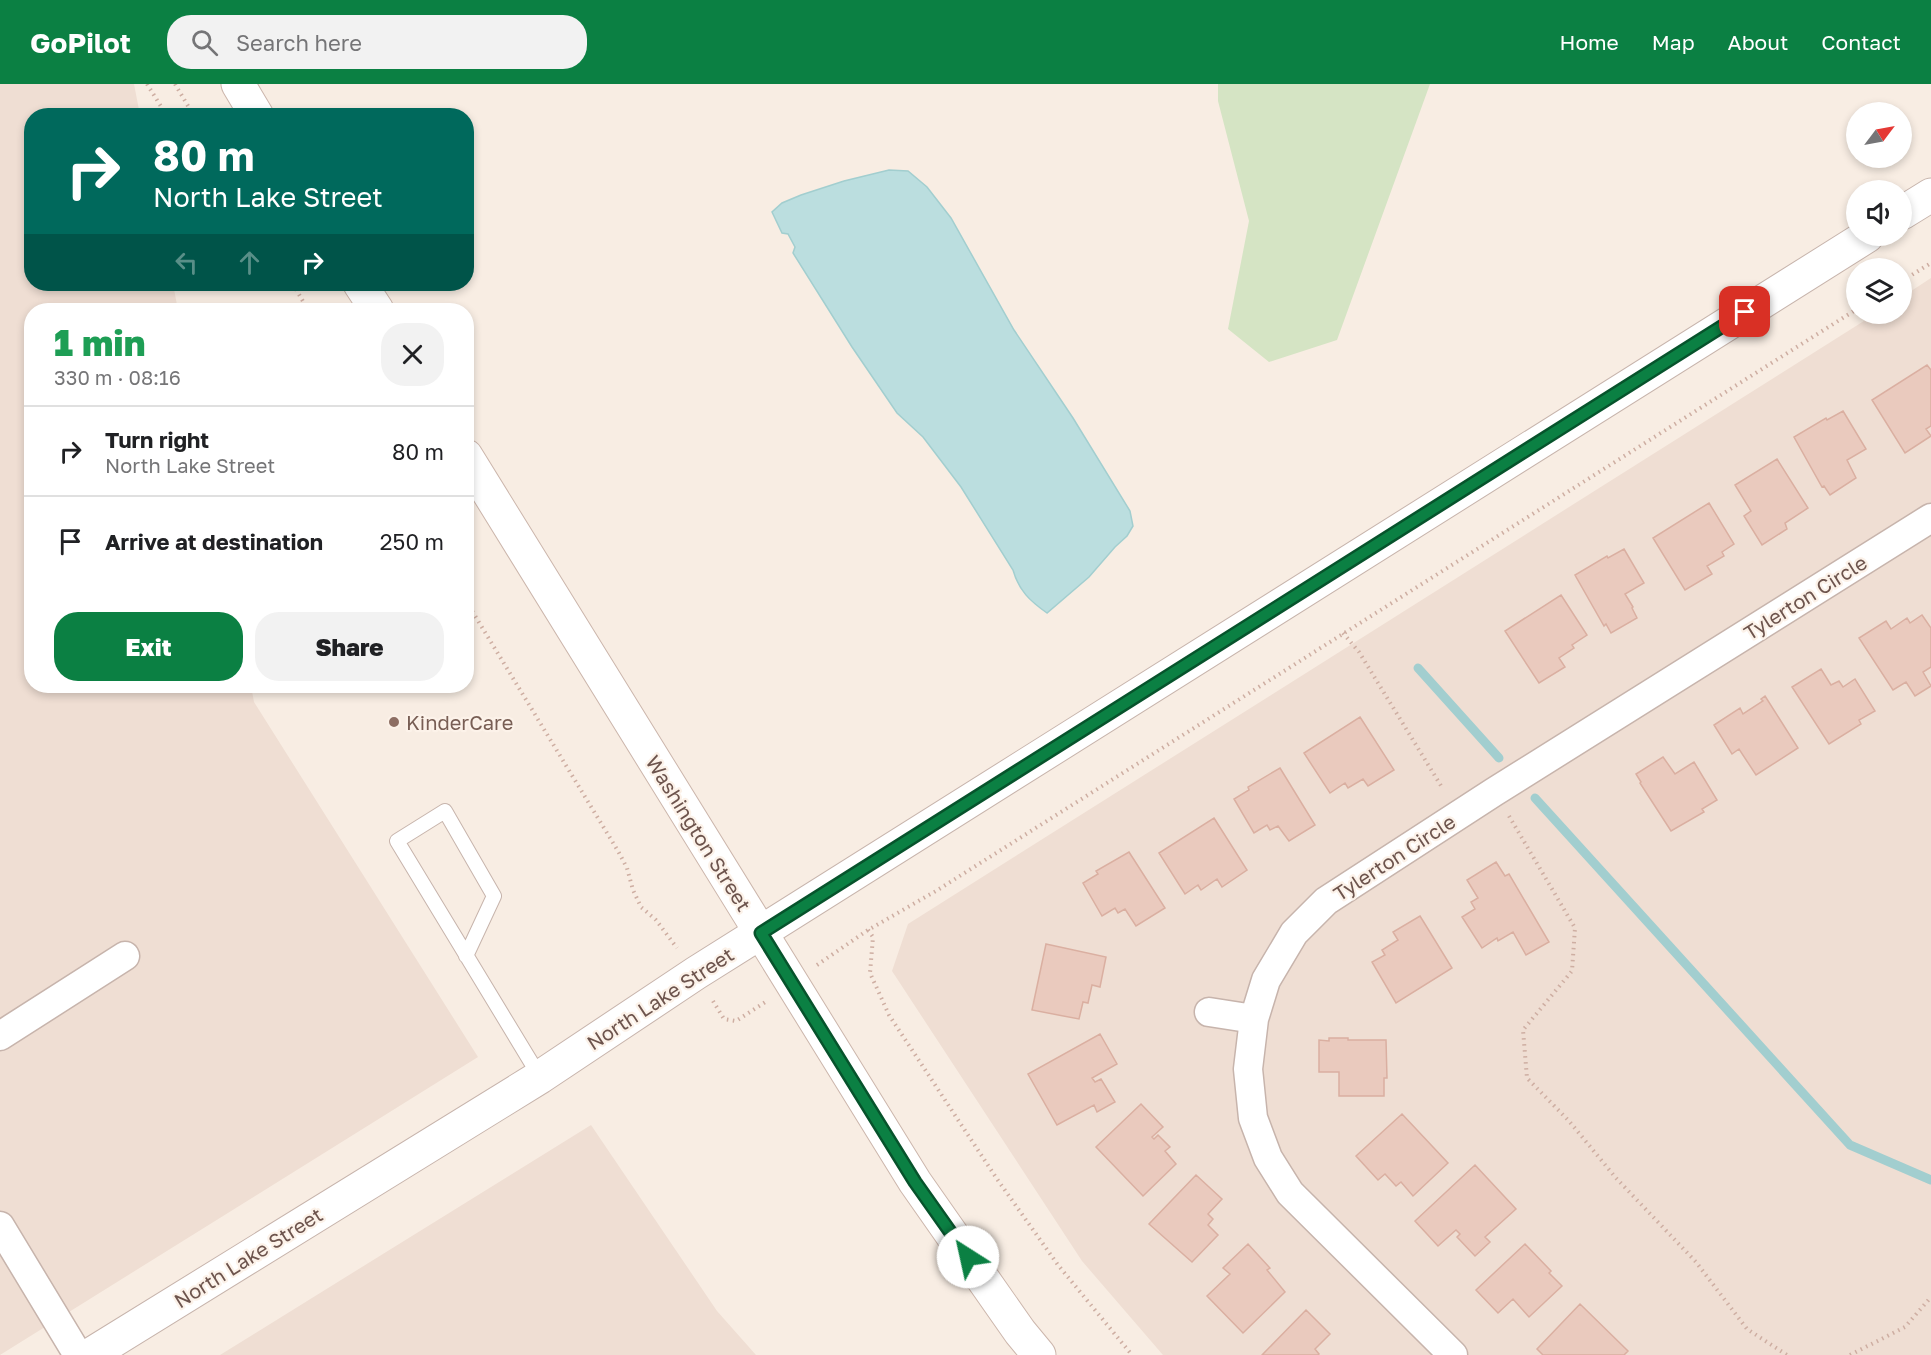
<!DOCTYPE html>
<meta charset="utf-8">
<style>
:root{--surface:#fff;--page:#f2f2f2;--text:#202124;--muted:#757577;--line:#e0e0e0;--accent:#0b8043}
body{margin:0;font-family:"Golos Text",sans-serif;background:var(--page);color:var(--text);height:100vh;display:flex;flex-direction:column;font-size:22px;white-space:nowrap}
*{box-sizing:border-box;margin:0}
p{font-size:20px;color:var(--muted)}
.icon{flex:none;width:33px;height:33px;fill:none;stroke:currentColor;stroke-width:2;stroke-linecap:round;stroke-linejoin:round}
.map{position:relative;flex:1;overflow:hidden}
.side{position:absolute;left:24px;top:219px;width:450px;height:390px;display:flex;flex-direction:column;background:var(--surface);border-radius:24px;box-shadow:0 3px 9px #0003}
.side>*{flex:none}
.guide{position:absolute;left:24px;top:24px;width:450px;height:183px;border-radius:24px;box-shadow:0 3px 9px #0003;background:#00695c;color:#fff;overflow:hidden}
.needle{width:39px;rotate:58deg}
.controls{position:absolute;left:1846px;top:18px;display:grid;gap:12px}
.controls a{display:grid;place-items:center;width:66px;height:66px;border-radius:50%;background:var(--surface);box-shadow:0 3px 9px #0003;font-size:30px}
.pin{position:absolute;display:grid;place-items:center;width:51px;height:51px;color:#fff;margin:-26px;border-radius:12px;box-shadow:0 3px 9px #0006}
.me{position:absolute;width:66px;margin:-33px;rotate:325deg;stroke-linejoin:round;filter:drop-shadow(0 0 4px #0008)}
.turn{display:flex;align-items:center;gap:21px;height:126px;padding:0 30px;font-size:27px}
.turn .icon{width:78px;height:78px;stroke-width:2.5}
.turn b{display:block;font-size:42px;line-height:51px}
.lanes{display:flex;align-items:center;height:57px;padding:0 30px;background:#0003;justify-content:center;gap:30px;direction:ltr}
.lanes .off{opacity:.35}
.round{display:grid;place-items:center;flex:none;width:63px;height:63px;border-radius:24px;background:var(--page)}
.headline{display:flex;align-items:center;justify-content:space-between;height:102px;padding:0 30px}
h1{font-size:36px;font-weight:800;line-height:45px;color:#1e9e55}
.cta{display:flex;gap:12px;margin-top:auto;padding:12px 30px}
.cta a{flex:1;height:69px;border-radius:24px;background:var(--accent);color:#fff;font-size:24px;font-weight:800;line-height:69px;text-align:center}
.cta a+a{background:var(--page);color:var(--text)}
ul{padding:0;list-style:none}
li{display:flex;align-items:center;gap:18px;height:90px;padding:0 30px;border-top:2px solid var(--line)}
li div{flex:1}
li b{display:block;font-size:22px}
li em{font-style:normal}
header{display:flex;align-items:center;gap:36px;box-sizing:border-box;height:84px;padding:0 30px;background:var(--accent);color:#fff}
header strong{font-size:28px}
nav{display:flex;gap:33px;margin-inline-start:auto;font-size:21px}
.search{width:420px;height:54px;background:var(--page);display:flex;align-items:center;gap:15px;box-sizing:border-box;padding:0 21px;border-radius:24px;color:var(--muted);font-size:22px}
.map>svg:first-child{display:block}
.residential{fill:#efded3}
.green{fill:#d5e4c4}
.water{fill:#bbdedf;stroke:#a2cecf;stroke-width:1.5}
.lines{fill:none;stroke-linecap:round;stroke-linejoin:round}
.stream{stroke:#a2cecf;stroke-width:9}
.building{fill:#eacabe;stroke:#daafa1;stroke-width:1.5}
.service-casing{stroke:#c7b4ac;stroke-width:16}
.minor-casing{stroke:#c7b4ac;stroke-width:31}
.tertiary-casing{stroke:#c7b4ac;stroke-width:35}
.secondary-casing{stroke:#ccb6ac;stroke-width:35}
.path{stroke:#ceaea2;stroke-width:4;stroke-dasharray:1.5 4.5;stroke-linecap:butt}
.service{stroke:#fff;stroke-width:14}
.minor{stroke:#fff;stroke-width:28}
.tertiary{stroke:#fff;stroke-width:33}
.secondary{stroke:#fff;stroke-width:33}
.route-casing{stroke:#07532c;stroke-width:15}
.route{stroke:#0b8043;stroke-width:10}
.education-dot{fill:#8d6e63;stroke:#fcf2e9;stroke-width:2}
.labels{text-anchor:middle;dominant-baseline:central;stroke-width:4.5;stroke-linejoin:round;paint-order:stroke}
.street-label{font-size:20px;fill:#6d544d;stroke:#fcf2e9}
.education-label{font-size:20px;fill:#785e54;stroke:#fcf2e9;text-anchor:start}
</style>
<header>
<strong>GoPilot</strong>
<div class="search"><svg class="icon" aria-label="search" viewBox="0 0 24 24"><circle cx="10" cy="10" r="6"/><path d="M15 15l6 6"/></svg>Search here</div>
<nav><a>Home</a><a>Map</a><a>About</a><a>Contact</a></nav>
</header>
<div class="map">
<svg width="1931" height="1271" viewBox="0 0 1931 1271">
<rect width="100%" height="100%" fill="#f8ede3"/>
<!-- residential -->
<path class="residential" d="M 0,0 L 134,0 L 140,31 L 32,32 L 32,200 L 173,200 L 178,226 L 32,226 L 32,602 L 251,602 L 254,618 L 478,973 L 0,1271 Z
M 1931,194 L 1931,1271 L 1163,1271 L 1082,1177 L 892,887 L 908,840 L 1875,230 L 1902,230 L 1902,213 Z
M 591,1041 L 717,1227 L 756,1271 L 220,1271 Z"/>
<!-- green -->
<path class="green" d="M 1218,0 L 1430,0 L 1337,256 L 1269,278 L 1228,245 L 1249,137 L 1218,17 Z"/>
<!-- water -->
<path class="water" d="M 889,86 L 908,87 L 927,103 L 951,134 L 1014,246 L 1073,334 L 1130,427 L 1133,442 L 1127,452 L 1115,463 L 1089,493 L 1047,529 C 1030,517 1019,507 1013,486 L 961,403 L 923,353 L 897,329 L 852,263 L 793,169 L 795,163 L 788,150 L 782,149 L 772,128 L 782,119 L 801,111 L 844,97 Z"/>
<g class="lines">
<!-- stream -->
<path class="stream" d="M 1418,584 L 1499,674
M 1535,714 L 1850,1061 L 1931,1096"/>
</g>
<!-- building -->
<path class="building" d="M 1927,281 L 1931,286 L 1931,342 L 1926,345 L 1931,352 L 1905,369 L 1872,316 Z
M 1843,327 L 1866,365 L 1847,376 L 1856,394 L 1830,411 L 1824,402 L 1822,403 L 1794,353 L 1826,334 L 1827,336 Z
M 1777,375 L 1808,424 L 1785,439 L 1787,445 L 1762,461 L 1744,432 L 1751,427 L 1735,401 Z
M 1709,419 L 1734,460 L 1722,468 L 1724,472 L 1707,482 L 1712,490 L 1685,506 L 1653,454 Z
M 1624,465 L 1644,499 L 1625,510 L 1633,523 L 1632,524 L 1637,534 L 1611,549 L 1606,540 L 1604,542 L 1575,491 L 1607,472 L 1608,474 Z
M 1561,511 L 1587,551 L 1572,561 L 1574,564 L 1559,574 L 1565,583 L 1539,599 L 1505,547 Z
M 1922,531 L 1931,544 L 1931,583 L 1923,588 L 1931,602 L 1915,612 L 1906,598 L 1893,606 L 1859,554 L 1886,537 L 1891,545 L 1907,534 L 1910,539 Z
M 1821,585 L 1831,601 L 1839,597 L 1843,603 L 1855,595 L 1875,627 L 1859,636 L 1861,640 L 1829,660 L 1792,603 Z
M 1765,612 L 1798,664 L 1756,691 L 1739,665 L 1732,670 L 1714,641 L 1740,624 L 1743,630 L 1763,617 L 1761,615 Z
M 1360,633 L 1394,686 L 1368,702 L 1363,695 L 1348,704 L 1345,699 L 1330,709 L 1304,669 Z
M 1663,673 L 1675,690 L 1694,678 L 1717,716 L 1702,725 L 1704,728 L 1671,747 L 1640,699 L 1641,698 L 1636,690 Z
M 1280,684 L 1315,741 L 1289,757 L 1278,742 L 1270,746 L 1267,741 L 1254,749 L 1234,715 L 1249,706 L 1248,703 Z
M 1214,734 L 1247,786 L 1222,803 L 1217,795 L 1201,806 L 1198,801 L 1185,810 L 1159,769 Z
M 1129,768 L 1165,824 L 1136,842 L 1125,825 L 1118,829 L 1115,824 L 1102,832 L 1083,799 L 1098,790 L 1096,787 Z
M 1496,778 L 1505,792 L 1509,790 L 1549,858 L 1526,871 L 1513,848 L 1498,857 L 1497,854 L 1482,864 L 1462,833 L 1475,825 L 1471,818 L 1478,814 L 1467,796 Z
M 1420,832 L 1452,884 L 1396,919 L 1372,878 L 1385,871 L 1382,866 L 1398,856 L 1393,848 Z
M 1046,860 L 1106,873 L 1100,903 L 1092,901 L 1088,919 L 1083,918 L 1079,935 L 1032,926 Z
M 1100,950 L 1117,980 L 1092,994 L 1095,998 L 1101,995 L 1115,1018 L 1097,1028 L 1094,1021 L 1057,1041 L 1028,990 Z
M 1329,954 L 1348,954 L 1348,956 L 1386,956 L 1387,994 L 1384,994 L 1384,1012 L 1339,1012 L 1339,988 L 1319,988 L 1319,956 L 1329,957 Z
M 1141,1020 L 1163,1043 L 1152,1053 L 1154,1055 L 1158,1051 L 1170,1063 L 1165,1067 L 1176,1080 L 1143,1112 L 1096,1063 Z
M 1402,1030 L 1448,1079 L 1413,1112 L 1401,1098 L 1396,1102 L 1385,1090 L 1378,1096 L 1356,1072 Z
M 1475,1081 L 1516,1125 L 1485,1153 L 1490,1158 L 1475,1172 L 1457,1153 L 1460,1150 L 1456,1146 L 1438,1162 L 1415,1137 Z
M 1196,1091 L 1222,1115 L 1208,1130 L 1213,1135 L 1208,1141 L 1218,1151 L 1192,1178 L 1149,1140 Z
M 1248,1160 L 1270,1184 L 1267,1186 L 1285,1208 L 1243,1249 L 1207,1212 L 1230,1190 L 1223,1184 Z
M 1525,1160 L 1551,1187 L 1549,1189 L 1562,1202 L 1529,1233 L 1513,1215 L 1498,1229 L 1476,1206 Z
M 1580,1220 L 1628,1267 L 1624,1271 L 1543,1271 L 1537,1265 Z
M 1306,1226 L 1330,1250 L 1315,1265 L 1319,1270 L 1318,1271 L 1262,1271 Z"/>
<g class="lines">
<defs>
<path id="service" d="M 466,872 L 494,812 L 445,727 L 397,757 L 540,993"/>
<path id="minor" d="M 1209,928 L 1254,935
M 0,952 L 125,872
M 0,1142 L 78,1271
M 1453,1271 L 1290,1109 L 1268,1074 L 1253,1034 L 1248,985 L 1254,935 L 1266,896 L 1294,849 L 1326,817 L 1494,708 L 1931,434"/>
<path id="tertiary" d="M 1902,129 L 1931,111
M 90,1271 L 540,993 L 696,889 L 1867,152"/>
<path id="secondary" d="M 238,0 L 257,32
M 360,200 L 377,226
M 466,372 L 915,1098 L 1020,1248 L 1039,1271"/>
</defs>
<!-- service casing -->
<use href="#service" class="service-casing"/>
<!-- minor casing -->
<use href="#minor" class="minor-casing"/>
<!-- tertiary casing -->
<use href="#tertiary" class="tertiary-casing"/>
<!-- secondary casing -->
<use href="#secondary" class="secondary-casing"/>
<!-- path -->
<path class="path" d="M 147,0 L 167,32
M 175,0 L 194,32
M 1902,197 L 1931,179
M 293,200 L 308,226
M 466,517 L 618,767 L 627,784 L 633,806 L 641,823 L 656,836 L 677,864
M 1343,549 L 1359,568 L 1443,705
M 1509,732 L 1575,844 L 1572,887 L 1523,946 L 1527,994 L 1569,1037 L 1616,1094 L 1696,1178 L 1747,1245 L 1787,1271
M 868,846 L 873,853 L 870,889 L 889,931 L 997,1095 L 1058,1181 L 1132,1271
M 817,881 L 868,846 L 936,807 L 1857,225
M 713,917 L 724,935 L 736,937 L 767,917
M 1850,1271 L 1905,1243 L 1931,1213"/>
<!-- service -->
<use href="#service" class="service"/>
<!-- minor -->
<use href="#minor" class="minor"/>
<!-- tertiary -->
<use href="#tertiary" class="tertiary"/>
<!-- secondary -->
<use href="#secondary" class="secondary"/>
</g>
<g class="lines">
<defs>
<path id="route" d="M 968,1173 L 915,1098 L 761,849 L 1745,228"/>
</defs>
<!-- route casing -->
<use href="#route" class="route-casing"/>
<!-- route -->
<use href="#route" class="route"/>
</g>
<!-- markers -->
<circle class="education-dot" cx="394" cy="638" r="6"/>
<g class="labels">
<!-- street labels -->
<g class="street-label">
<text transform="translate(1805 513) rotate(-32)">Tylerton Circle</text>
<text transform="translate(699 749) rotate(58)">Washington Street</text>
<text transform="translate(1394 773) rotate(-33)">Tylerton Circle</text>
<text transform="translate(660 914) rotate(-33)">North Lake Street</text>
<text transform="translate(248 1173) rotate(-32)">North Lake Street</text>
</g>
<!-- education labels -->
<g class="education-label">
<text x="406" y="638">KinderCare</text>
</g>
</g>
</svg>
<div class="controls">
<a><svg class="needle" viewBox="-14 -14 28 28"><path d="M0-13l5 13h-10z" fill="#e53935"/><path d="M0 13l5-13h-10z" fill="#757577"/></svg></a>
<a><svg class="icon" aria-label="sound" viewBox="0 0 24 24"><path d="M4 9h4l5-4v14l-5-4H4zM17 9q2 3 0 6"/></svg></a>
<a><svg class="icon" aria-label="layers" viewBox="0 0 24 24"><path d="M12 4l9 5-9 5-9-5zM3 14l9 5 9-5"/></svg></a>
</div>
<div class="pin" style="left:1745px;top:228px;background:#d93025"><svg class="icon" aria-label="arrive" viewBox="0 0 24 24"><path d="M6 21V4h12l-3 4 3 4H6"/></svg></div>
<svg class="me" style="left:968px;top:1173px" viewBox="-20 -20 40 40"><circle r="19" fill="#fff"/><path d="M0-13L10 11 0 6-10 11z" fill="#0b8043"/></svg>
<div class="guide">
<div class="turn"><svg class="icon" aria-label="right" viewBox="0 0 24 24"><path d="M7 20v-9h11M14 6l5 5-5 5"/></svg><div><b>80 m</b>North Lake Street</div></div>
<div class="lanes"><svg class="icon off" aria-label="left" viewBox="0 0 24 24"><path d="M17 20v-9H6M10 6l-5 5 5 5"/></svg><svg class="icon off" aria-label="ahead" viewBox="0 0 24 24"><path d="M12 20V5M6 11l6-6 6 6"/></svg><svg class="icon" aria-label="right" viewBox="0 0 24 24"><path d="M7 20v-9h11M14 6l5 5-5 5"/></svg></div>
</div>
<section class="side">
<div class="headline"><div><h1>1 min</h1><p>330 m · 08:16</p></div><a class="round"><svg class="icon" aria-label="close" viewBox="0 0 24 24"><path d="M6 6l12 12M18 6L6 18"/></svg></a></div>
<ul>
<li><svg class="icon" aria-label="right" viewBox="0 0 24 24"><path d="M7 20v-9h11M14 6l5 5-5 5"/></svg><div><b>Turn right</b><p>North Lake Street</p></div><em>80 m</em></li>
<li><svg class="icon" aria-label="arrive" viewBox="0 0 24 24"><path d="M6 21V4h12l-3 4 3 4H6"/></svg><div><b>Arrive at destination</b></div><em>250 m</em></li>
</ul>
<div class="cta"><a>Exit</a><a>Share</a></div>
</section>
</div>
